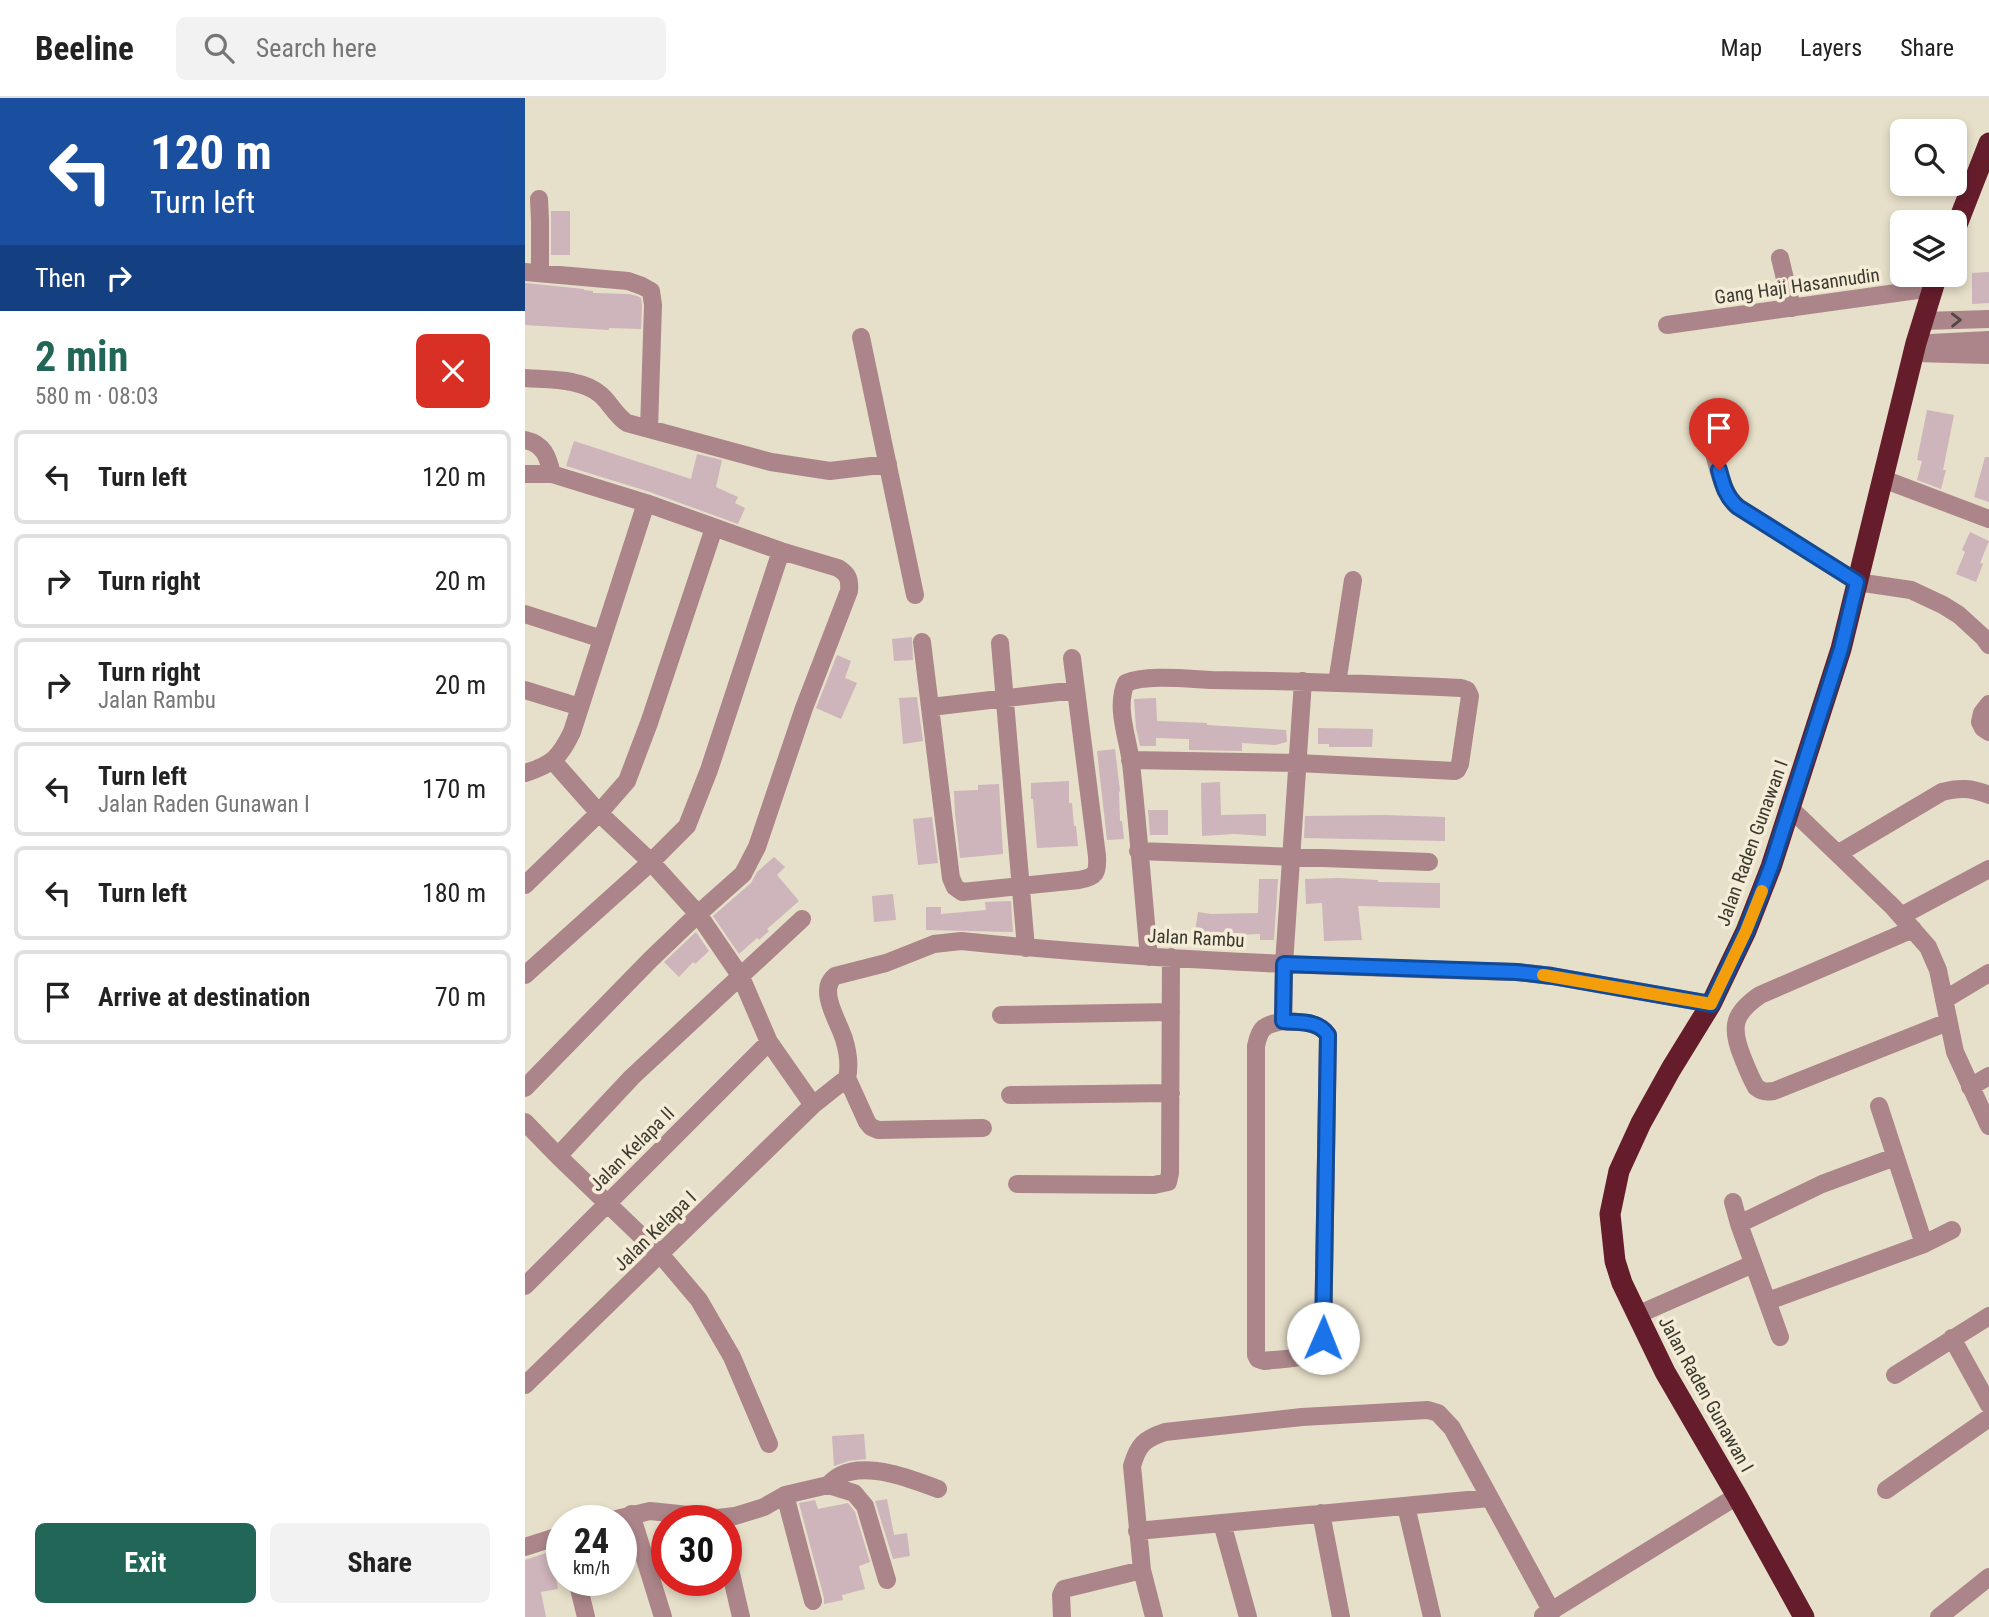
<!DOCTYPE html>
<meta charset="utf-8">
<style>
:root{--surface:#fff;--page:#f2f2f2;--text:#222;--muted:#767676;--line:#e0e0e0;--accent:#216657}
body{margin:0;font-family:"Roboto Condensed",sans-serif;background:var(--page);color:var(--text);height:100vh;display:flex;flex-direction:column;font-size:26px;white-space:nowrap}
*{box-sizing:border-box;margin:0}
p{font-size:23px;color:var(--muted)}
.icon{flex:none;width:38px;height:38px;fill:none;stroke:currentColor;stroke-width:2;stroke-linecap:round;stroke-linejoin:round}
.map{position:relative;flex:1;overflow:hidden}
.details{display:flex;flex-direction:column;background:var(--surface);width:525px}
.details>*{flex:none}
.hud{background:#1a4fa0;color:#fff;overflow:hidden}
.controls{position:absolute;left:1365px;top:21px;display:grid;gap:14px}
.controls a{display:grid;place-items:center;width:77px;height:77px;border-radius:10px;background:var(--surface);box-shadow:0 4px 10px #0003;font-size:35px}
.speed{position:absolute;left:21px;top:1407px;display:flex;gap:14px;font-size:35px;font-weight:700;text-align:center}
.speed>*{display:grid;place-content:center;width:91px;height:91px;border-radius:50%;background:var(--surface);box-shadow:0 4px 10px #0003;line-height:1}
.speed small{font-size:18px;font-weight:400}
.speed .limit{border:10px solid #d22;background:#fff;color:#111}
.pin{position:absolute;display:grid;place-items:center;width:60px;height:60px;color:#fff;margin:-72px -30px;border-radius:50% 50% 50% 0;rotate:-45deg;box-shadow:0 0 7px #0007}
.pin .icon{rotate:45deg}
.me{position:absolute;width:77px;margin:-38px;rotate:1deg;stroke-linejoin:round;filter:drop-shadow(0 0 5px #0008)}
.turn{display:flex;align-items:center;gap:24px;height:147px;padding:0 35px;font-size:32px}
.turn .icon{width:91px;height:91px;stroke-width:2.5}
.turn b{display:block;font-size:49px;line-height:60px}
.then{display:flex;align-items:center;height:66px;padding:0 35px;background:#0003;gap:14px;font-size:26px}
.round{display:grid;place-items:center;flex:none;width:74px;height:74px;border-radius:10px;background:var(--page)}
.summary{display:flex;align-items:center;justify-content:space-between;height:119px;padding:0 35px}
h1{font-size:42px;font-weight:700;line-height:52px;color:var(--accent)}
.button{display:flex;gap:14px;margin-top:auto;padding:14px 35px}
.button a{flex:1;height:80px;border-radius:10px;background:var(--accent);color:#fff;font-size:28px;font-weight:700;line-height:80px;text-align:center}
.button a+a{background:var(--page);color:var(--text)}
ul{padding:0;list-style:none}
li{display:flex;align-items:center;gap:21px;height:94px;margin:0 14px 10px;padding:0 21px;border:4px solid var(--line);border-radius:10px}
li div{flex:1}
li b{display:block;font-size:26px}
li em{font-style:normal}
header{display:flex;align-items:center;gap:42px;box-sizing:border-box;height:98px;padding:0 35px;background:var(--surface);border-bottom:2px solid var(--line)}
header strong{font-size:33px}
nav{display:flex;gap:38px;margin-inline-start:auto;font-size:24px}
.search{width:490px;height:63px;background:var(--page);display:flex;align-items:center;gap:18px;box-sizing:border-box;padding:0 24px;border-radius:10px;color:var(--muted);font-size:26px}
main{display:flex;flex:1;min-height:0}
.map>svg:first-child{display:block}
.building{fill:#ceb4bb}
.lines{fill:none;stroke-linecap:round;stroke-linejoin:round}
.minor{stroke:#ab8589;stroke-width:18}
.highway{stroke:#651d2c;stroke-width:21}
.oneway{stroke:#524842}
.route-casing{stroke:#114b97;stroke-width:18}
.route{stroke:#1a73e8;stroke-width:12}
.slow{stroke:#f59e0b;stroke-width:12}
.labels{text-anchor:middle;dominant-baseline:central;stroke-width:7;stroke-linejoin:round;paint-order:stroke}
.street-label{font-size:19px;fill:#3c3930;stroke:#f4ecd6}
</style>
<header>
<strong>Beeline</strong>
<div class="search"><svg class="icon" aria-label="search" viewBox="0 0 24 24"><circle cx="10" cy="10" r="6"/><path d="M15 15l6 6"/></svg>Search here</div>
<nav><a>Map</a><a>Layers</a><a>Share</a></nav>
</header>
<main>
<section class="details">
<div class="hud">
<div class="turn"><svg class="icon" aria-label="left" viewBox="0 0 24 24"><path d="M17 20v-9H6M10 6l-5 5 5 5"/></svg><div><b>120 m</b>Turn left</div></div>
<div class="then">Then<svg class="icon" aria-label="right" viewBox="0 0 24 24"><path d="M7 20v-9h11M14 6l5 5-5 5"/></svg></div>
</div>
<div class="summary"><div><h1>2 min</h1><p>580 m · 08:03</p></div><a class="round" style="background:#d93025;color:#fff"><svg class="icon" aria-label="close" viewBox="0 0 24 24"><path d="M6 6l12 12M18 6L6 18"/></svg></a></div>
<ul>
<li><svg class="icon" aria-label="left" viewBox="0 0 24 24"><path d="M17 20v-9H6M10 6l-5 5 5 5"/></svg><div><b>Turn left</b></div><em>120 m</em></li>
<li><svg class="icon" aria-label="right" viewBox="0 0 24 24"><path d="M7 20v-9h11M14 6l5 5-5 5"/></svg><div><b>Turn right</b></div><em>20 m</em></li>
<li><svg class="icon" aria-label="right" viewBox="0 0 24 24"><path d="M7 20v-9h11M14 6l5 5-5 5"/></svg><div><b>Turn right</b><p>Jalan Rambu</p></div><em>20 m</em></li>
<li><svg class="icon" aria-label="left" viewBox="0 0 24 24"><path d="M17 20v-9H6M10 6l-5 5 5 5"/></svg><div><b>Turn left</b><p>Jalan Raden Gunawan I</p></div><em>170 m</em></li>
<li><svg class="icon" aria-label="left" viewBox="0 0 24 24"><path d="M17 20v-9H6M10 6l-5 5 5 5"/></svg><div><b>Turn left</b></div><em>180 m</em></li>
<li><svg class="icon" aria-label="arrive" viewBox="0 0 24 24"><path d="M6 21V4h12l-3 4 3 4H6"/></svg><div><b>Arrive at destination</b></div><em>70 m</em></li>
</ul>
<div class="button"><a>Exit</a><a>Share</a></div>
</section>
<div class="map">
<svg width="1464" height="1519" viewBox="0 0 1464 1519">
<rect width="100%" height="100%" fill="#e6dfc9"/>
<!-- building -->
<path class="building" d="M 26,113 L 45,113 L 45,157 L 26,157 Z
M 1464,174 L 1464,205 L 1447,206 L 1447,175 Z
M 0,185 L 59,191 L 59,192 L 68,193 L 68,195 L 104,196 L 112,198 L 116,200 L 117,208 L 116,231 L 84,230 L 84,232 L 0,227 Z
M 1402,312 L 1429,317 L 1418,372 L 1421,372 L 1416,391 L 1392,382 L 1397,363 L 1392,362 Z
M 49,343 L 166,381 L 172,356 L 197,362 L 191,389 L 213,399 L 210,405 L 220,410 L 213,426 L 125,394 L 41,368 Z
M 1460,359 L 1464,359 L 1464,404 L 1449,399 Z
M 1445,434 L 1464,443 L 1455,465 L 1458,466 L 1451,484 L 1431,476 L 1440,454 L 1437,452 Z
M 387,539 L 388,562 L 369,563 L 367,541 Z
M 312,557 L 326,563 L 320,580 L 332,585 L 316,621 L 291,610 Z
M 392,599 L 398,643 L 378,646 L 374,600 Z
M 631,600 L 632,623 L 682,625 L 682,627 L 761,632 L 762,644 L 750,647 L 717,645 L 717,653 L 664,652 L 664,641 L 631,640 L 631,648 L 615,648 L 611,630 L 609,601 Z
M 793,630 L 848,631 L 847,649 L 804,649 L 804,646 L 793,646 Z
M 590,651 L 595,693 L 594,694 L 595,723 L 597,723 L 599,741 L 582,742 L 572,653 Z
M 544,683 L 544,705 L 547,705 L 549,728 L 551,728 L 553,748 L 512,750 L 508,701 L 506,701 L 506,685 Z
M 695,684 L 696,717 L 741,716 L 741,738 L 709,736 L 677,738 L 676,685 Z
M 474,686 L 478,756 L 435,760 L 430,716 L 429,693 L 453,692 L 453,687 Z
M 623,712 L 643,712 L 643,737 L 625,737 Z
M 860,717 L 920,719 L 920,743 L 779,740 L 780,718 Z
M 407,719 L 413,765 L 393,767 L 388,721 Z
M 249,759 L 260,769 L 252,777 L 274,803 L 242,831 L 244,833 L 234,842 L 232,840 L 214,856 L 188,818 L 226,785 L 232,774 Z
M 814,780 L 853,782 L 853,784 L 915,785 L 915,810 L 833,808 L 837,842 L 799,843 L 797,805 L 781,806 L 780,781 Z
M 734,781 L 753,781 L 749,842 L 735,842 L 735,836 L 689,838 L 689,837 L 670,834 L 673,814 L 686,816 L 733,815 Z
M 368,796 L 371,822 L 349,824 L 347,798 Z
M 486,803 L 488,834 L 401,832 L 401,809 L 416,809 L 416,816 L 461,812 L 460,804 Z
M 171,834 L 184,853 L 170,866 L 168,864 L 154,879 L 139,864 Z
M 339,1336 L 341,1361 L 324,1363 L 309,1368 L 307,1338 Z
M 362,1401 L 369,1437 L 382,1435 L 385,1458 L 368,1461 L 350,1403 Z
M 290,1402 L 293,1411 L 323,1405 L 330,1414 L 345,1464 L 334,1468 L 340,1491 L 317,1497 L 318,1502 L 299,1506 L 299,1500 L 274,1405 Z
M 33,1451 L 37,1468 L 29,1470 L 33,1491 L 16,1494 L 21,1519 L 0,1519 L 0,1462 Z"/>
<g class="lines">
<!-- minor -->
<path class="minor" d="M 14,101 L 15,122 L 15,175
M 1255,160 L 1267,210
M 0,174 L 103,183 L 117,188 L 126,193 L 128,207 L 124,331
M 1398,223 L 1464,221
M 1142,227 L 1407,190
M 336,239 L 390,497
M 1405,245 L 1464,242
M 1389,255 L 1464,257
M 0,280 C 23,282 57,280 76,297 C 85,305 91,318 102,325 L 246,364 L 305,373 L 363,366
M 0,342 C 19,346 23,359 27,376
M 1188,352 C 1194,372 1197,395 1213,409 L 1332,484 L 1386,492 L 1418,507 L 1434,517 L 1459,540 L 1464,547
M 0,376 L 27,376 L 121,405 L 256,453 L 313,470 C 323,476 325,481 324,493 L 279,610 L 232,749 L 218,776 L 173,816 L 126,861 L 0,990
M 1358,381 L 1464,421
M 0,516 L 77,541
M 397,544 L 426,780 L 430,789 L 437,794 L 554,782 C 571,779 573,775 572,758 L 547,560
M 475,545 L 501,850
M 812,585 L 828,482
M 0,592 L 55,609
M 1464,606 L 1457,615 L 1455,624 L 1458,630 L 1464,634
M 406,609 L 551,592
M 605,662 L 773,665 L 930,673 L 932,672 L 935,666 L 945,598 L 942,592 L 936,590 C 853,586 770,583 687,582 C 664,581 621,576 601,585 C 590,609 603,640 606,665 C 613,729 618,794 624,859
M 28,663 L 74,715 L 126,764 L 173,816 L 216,879 L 244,944 L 288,1007
M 0,675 C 27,667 35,659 47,634 L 121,405
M 1265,710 L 1368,809 L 1403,849 L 1413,872 L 1430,954 L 1464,1028
M 613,753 L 904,764
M 1314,755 L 1417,694 C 1435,689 1447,690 1464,697
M 0,787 L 74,715 L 102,683 L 124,625 L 189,430
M 1376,818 L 1464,771
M 1388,831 L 1235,897 C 1209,915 1205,928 1217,958 C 1221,968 1225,979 1231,989 C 1237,994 1241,994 1249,993 L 1423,924
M 0,877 L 126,764 L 162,728 L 184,672 L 256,453
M 1419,902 L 1464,875
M 476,917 L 646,914
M 758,923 C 775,925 793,922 803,937 L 798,1240 C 792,1263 759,1260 739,1263 L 733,1261 L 731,1257 L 731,948 C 735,929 739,927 758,923 Z
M 758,923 L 759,866 L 778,583
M 322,980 L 342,1024 L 346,1029 L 353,1032 L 458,1030
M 1445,989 L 1464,978
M 485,997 L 646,995
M 1354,1008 L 1399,1146
M 0,1024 L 33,1058 L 136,1157 L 174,1202 L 207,1259 L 244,1346
M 33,1058 L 107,979 L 277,821
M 492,1086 L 629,1087 L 643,1084 L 645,1075 L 646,859
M 1208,1104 L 1214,1126 L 1255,1239
M 1214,1126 L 1297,1086 L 1370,1059
M 0,1188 L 244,944
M 1243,1203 L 1399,1146 L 1427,1132
M 1112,1217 L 1228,1166
M 1427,1240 L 1464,1307
M 1370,1277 L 1464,1218
M 0,1287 L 288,1007 L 322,980 C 325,967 323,954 319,941 C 314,924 292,892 310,878 L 361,865 L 409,846 L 436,843 C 621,862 806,869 992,874 L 1027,878 L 1186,906
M 303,1387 C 307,1383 312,1379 316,1377 C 343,1364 387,1381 413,1391
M 1361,1392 L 1464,1320
M 260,1397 L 288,1503
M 881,1408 L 907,1519
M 796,1415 L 816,1519
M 106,1416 L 138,1519
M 83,1423 L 125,1413 L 193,1420 L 210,1418 L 239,1409 L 260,1397 L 303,1387 L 329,1395 L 340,1408 L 362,1482
M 697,1425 L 723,1519
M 612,1433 L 964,1400
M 0,1449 L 37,1437
M 201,1454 L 216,1519
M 52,1482 L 61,1519
M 1018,1518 L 1212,1398
M 537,1519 L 536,1497 L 539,1491 L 617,1472
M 629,1519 L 617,1472 L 607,1368 C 613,1347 619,1341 640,1334 L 777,1319 L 903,1312 L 913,1315 L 927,1330 L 1027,1514
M 1414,1519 L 1464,1479"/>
<!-- highway -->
<path class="highway" d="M 1430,132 L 1464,45
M 1279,1519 L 1212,1398 L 1140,1274 L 1097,1185 L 1090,1163 L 1085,1116 L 1094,1073 L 1116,1025 L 1146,971 L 1186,906 L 1221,833 L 1246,769 L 1316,551 L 1391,245 L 1412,177"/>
</g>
<!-- one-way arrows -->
<defs><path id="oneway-chevron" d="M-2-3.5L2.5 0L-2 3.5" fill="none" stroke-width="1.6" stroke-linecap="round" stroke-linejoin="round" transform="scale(1.75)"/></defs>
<use class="oneway" href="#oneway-chevron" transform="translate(1431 222) rotate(-1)"/>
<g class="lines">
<defs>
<path id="route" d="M 798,1240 L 803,937 C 793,922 775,925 758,923 L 759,866 L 992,874 L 1027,878 L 1186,906 L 1221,833 L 1246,769 L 1316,551 L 1332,484 L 1213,409 C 1201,399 1198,387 1194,372"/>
</defs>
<!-- route casing -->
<use href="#route" class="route-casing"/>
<!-- route -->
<use href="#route" class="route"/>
<!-- slow -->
<path class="slow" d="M 1018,877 L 1186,906 L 1221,833 L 1237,793"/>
</g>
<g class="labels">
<!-- street labels -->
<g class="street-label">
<text transform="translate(1272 188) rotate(-8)">Gang Haji Hasannudin</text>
<text transform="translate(1227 745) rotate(-70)">Jalan Raden Gunawan I</text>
<text transform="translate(671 840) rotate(3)">Jalan Rambu</text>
<text transform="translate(107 1051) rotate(-45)">Jalan Kelapa II</text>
<text transform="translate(130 1133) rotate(-44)">Jalan Kelapa I</text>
<text transform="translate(1181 1296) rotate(61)">Jalan Raden Gunawan I</text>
</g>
</g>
</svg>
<div class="controls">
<a><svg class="icon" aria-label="search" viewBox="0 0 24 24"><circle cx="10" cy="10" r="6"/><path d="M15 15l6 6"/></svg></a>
<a><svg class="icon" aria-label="layers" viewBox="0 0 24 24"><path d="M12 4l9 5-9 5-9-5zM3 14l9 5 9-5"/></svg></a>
</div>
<div class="speed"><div>24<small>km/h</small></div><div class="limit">30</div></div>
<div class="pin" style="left:1194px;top:372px;background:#d93025"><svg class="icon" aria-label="arrive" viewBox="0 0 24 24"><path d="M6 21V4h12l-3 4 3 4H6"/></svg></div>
<svg class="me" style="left:798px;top:1240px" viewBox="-20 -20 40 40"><circle r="19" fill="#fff"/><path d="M0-13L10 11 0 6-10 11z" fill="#1a73e8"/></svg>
</div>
</main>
